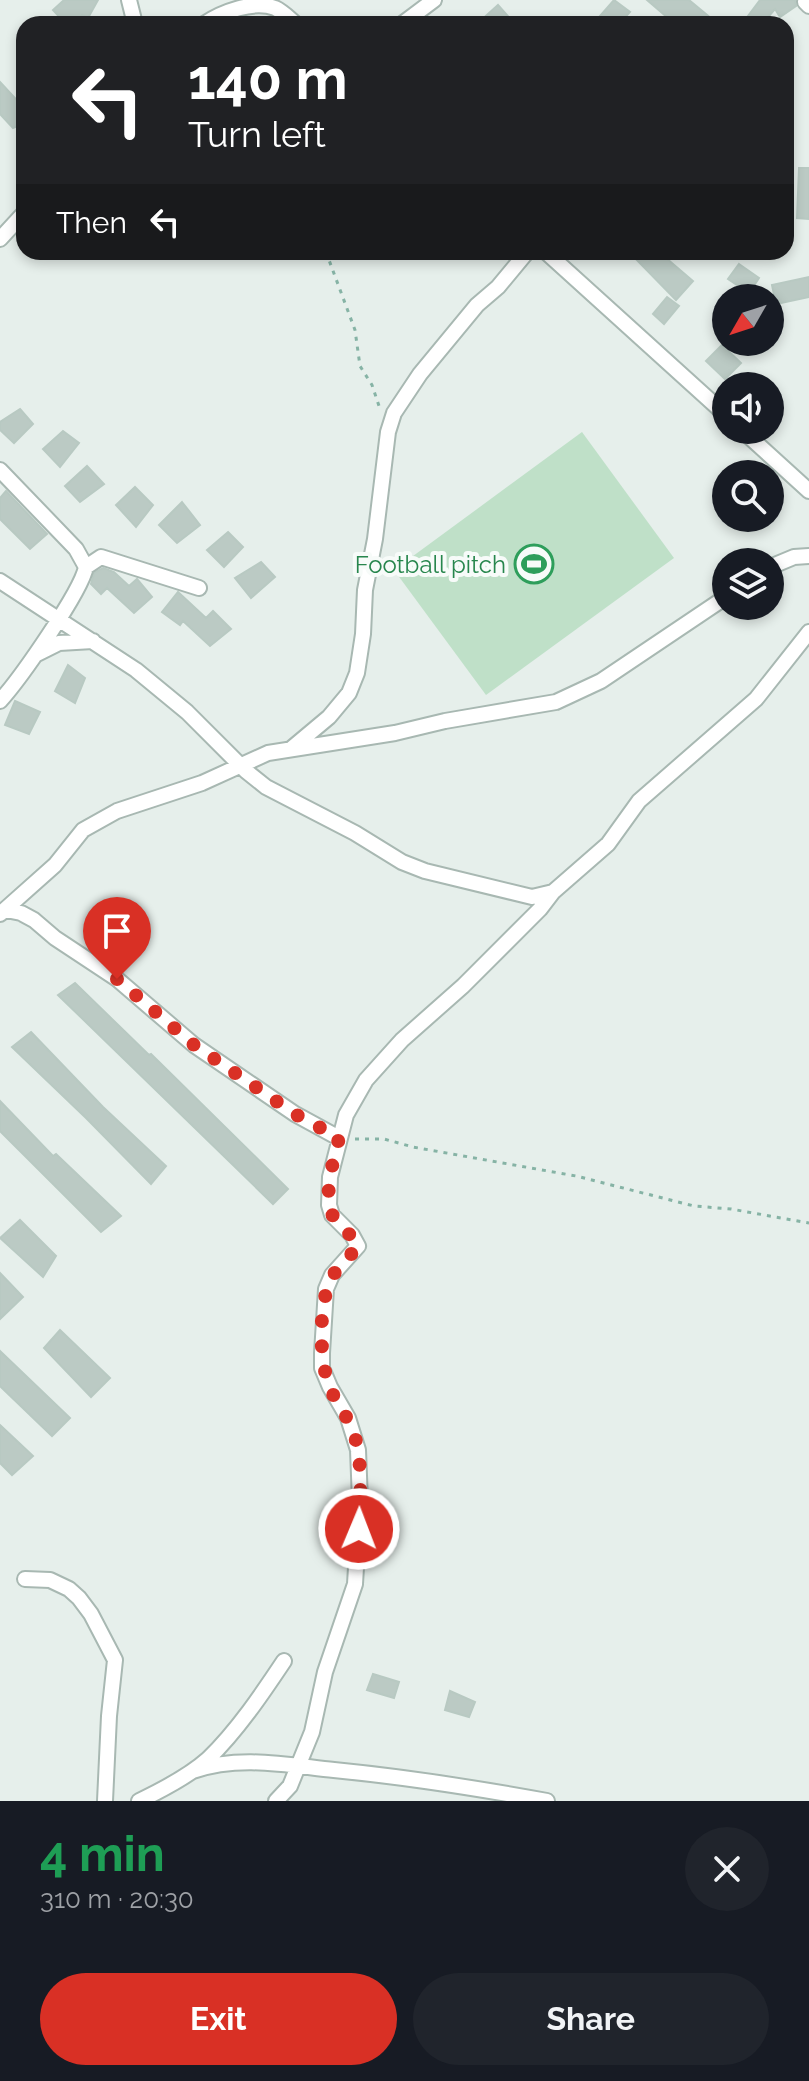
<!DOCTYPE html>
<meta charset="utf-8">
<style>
:root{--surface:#171b24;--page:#20242c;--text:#f1f3f6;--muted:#9ea1a6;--accent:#d93025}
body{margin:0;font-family:Raleway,sans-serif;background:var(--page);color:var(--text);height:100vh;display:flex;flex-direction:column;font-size:30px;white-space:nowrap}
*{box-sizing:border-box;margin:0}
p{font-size:26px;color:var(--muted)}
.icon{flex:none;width:44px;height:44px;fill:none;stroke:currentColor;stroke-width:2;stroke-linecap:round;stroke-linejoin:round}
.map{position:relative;height:1801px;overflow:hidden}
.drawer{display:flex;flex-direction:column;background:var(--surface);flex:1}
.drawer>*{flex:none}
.top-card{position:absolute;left:16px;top:16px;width:778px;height:244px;border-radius:24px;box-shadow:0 4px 12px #0003;background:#202124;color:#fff;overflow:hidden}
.needle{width:52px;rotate:231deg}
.controls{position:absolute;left:712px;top:284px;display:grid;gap:16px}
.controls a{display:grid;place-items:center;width:72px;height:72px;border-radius:50%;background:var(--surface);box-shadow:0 4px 12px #0003;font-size:40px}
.pin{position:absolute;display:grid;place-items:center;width:68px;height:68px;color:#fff;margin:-82px -34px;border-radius:50% 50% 50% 0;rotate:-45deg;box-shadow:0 0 8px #0007}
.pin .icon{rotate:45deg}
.me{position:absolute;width:88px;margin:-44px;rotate:1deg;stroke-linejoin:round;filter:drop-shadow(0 0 6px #0008)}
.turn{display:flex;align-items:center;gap:28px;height:168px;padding:0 40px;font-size:36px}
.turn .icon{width:104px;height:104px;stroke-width:2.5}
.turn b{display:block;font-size:56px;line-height:68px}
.then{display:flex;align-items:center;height:76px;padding:0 40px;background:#0003;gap:16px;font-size:30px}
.round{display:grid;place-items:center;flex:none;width:84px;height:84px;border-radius:42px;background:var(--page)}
.overview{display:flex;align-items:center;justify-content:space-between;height:136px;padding:0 40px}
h1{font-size:48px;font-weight:700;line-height:60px;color:#1e9e55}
.action{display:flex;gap:16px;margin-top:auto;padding:16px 40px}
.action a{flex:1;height:92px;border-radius:48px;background:var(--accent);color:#fff;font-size:32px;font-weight:700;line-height:92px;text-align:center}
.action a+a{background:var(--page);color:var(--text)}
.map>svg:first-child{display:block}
.green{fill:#bfe0c8}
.building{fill:#bbcac4;stroke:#b8c9c2;stroke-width:2}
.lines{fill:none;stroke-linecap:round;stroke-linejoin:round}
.minor-casing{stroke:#a8b8b2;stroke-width:18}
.path{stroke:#86b3a5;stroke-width:3;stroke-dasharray:4 6;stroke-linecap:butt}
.minor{stroke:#fff;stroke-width:14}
.route{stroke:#d93025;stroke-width:14;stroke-dasharray:0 25.2}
.labels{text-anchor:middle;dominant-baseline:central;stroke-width:8;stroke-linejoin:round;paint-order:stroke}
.leisure-label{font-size:24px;fill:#27864d;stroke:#f7fbf9;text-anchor:end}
</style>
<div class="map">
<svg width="809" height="1801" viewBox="0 0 809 1801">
<rect width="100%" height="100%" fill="#e6efeb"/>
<!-- green -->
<path class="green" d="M 582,432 L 674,558 L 486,695 L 394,570 Z"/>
<!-- building -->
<path class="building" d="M 64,0 L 98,0 L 88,18 L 82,15 L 72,24 L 66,24 L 53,10 Z
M 614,0 L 630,12 L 619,24 L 593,24 Z
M 647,0 L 689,0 L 718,24 L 675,24 Z
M 760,0 L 795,0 L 796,6 L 780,17 L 775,9 L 762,24 L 742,24 Z
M 498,5 L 515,24 L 477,24 Z
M 0,82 L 24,108 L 24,123 L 13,128 L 0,114 Z
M 799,168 L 809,168 L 809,219 L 797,218 Z
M 629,252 L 659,252 L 693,281 L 676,300 Z
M 739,264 L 759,278 L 749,293 L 728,279 Z
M 809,277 L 809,297 L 776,304 L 772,285 Z
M 667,297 L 679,306 L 664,324 L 653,314 Z
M 722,345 L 741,363 L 725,379 L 706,361 Z
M 20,409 L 33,424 L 14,443 L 0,430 L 0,422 Z
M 63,431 L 79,443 L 60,467 L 43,449 Z
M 87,466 L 104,484 L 80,502 L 65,486 Z
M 135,487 L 153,505 L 136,527 L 116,505 Z
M 6,491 L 47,534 L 30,549 L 0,519 L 0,498 Z
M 182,502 L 200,525 L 177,543 L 159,525 Z
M 228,532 L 243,547 L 224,567 L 207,550 Z
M 261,562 L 275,577 L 251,598 L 235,578 Z
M 103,568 L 114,572 L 129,586 L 137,579 L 152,597 L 134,613 L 107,588 L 101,594 L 91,584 L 94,573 Z
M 178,592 L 206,618 L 213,611 L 231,629 L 210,646 L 183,621 L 180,625 L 162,612 Z
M 68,665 L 85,678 L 75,703 L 55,691 Z
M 15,701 L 40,712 L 29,734 L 5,725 Z
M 75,983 L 149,1055 L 151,1054 L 288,1189 L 273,1204 L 58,995 Z
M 31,1032 L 103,1107 L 166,1166 L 151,1184 L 86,1118 L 12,1047 Z
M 0,1101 L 53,1156 L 56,1154 L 121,1216 L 101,1232 L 0,1131 Z
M 20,1220 L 56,1256 L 43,1277 L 0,1238 Z
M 0,1273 L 23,1297 L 0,1319 Z
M 60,1330 L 110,1378 L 91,1397 L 44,1348 Z
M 0,1351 L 70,1418 L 52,1436 L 0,1386 Z
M 0,1425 L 33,1456 L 12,1475 L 0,1463 Z
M 373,1674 L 399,1682 L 394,1698 L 367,1690 Z
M 450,1691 L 475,1702 L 469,1717 L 445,1710 Z"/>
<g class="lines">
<defs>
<path id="minor" d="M 129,0 L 135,24
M 805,2 L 809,6
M 204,24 C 222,12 253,0 275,8 C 282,11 290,19 296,24
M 402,24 L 434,0
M 0,239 L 24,213
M 546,252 L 726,415
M 742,430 L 809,491
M 0,470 L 76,549 L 86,567 C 81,592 20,679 0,701
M 86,567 L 101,557 L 199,588
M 770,567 L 794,557 L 809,556
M 0,581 L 136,670 L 187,712 L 246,771 L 266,787 L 355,833 L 402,862 L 425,871 L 532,897 L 553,892 L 608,844 L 639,801 L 756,699 L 809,632
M 37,654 L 59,643 L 93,641
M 292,748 L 329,717 L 349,693 L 357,673 L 363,634 L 365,590 L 375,539 L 388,432 L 394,413 L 420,374 L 477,305 L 498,287 L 527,252
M 6,910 L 21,913 L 34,920 L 55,938 L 117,979 L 194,1045 L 295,1114 L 339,1138
M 0,914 L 55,865 L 83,830 L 117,811 L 202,783 L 268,753 L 395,733 L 445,721 L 556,702 L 601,681 L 726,597
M 25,1579 L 50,1580 L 69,1589 L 79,1598 L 91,1614 L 115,1660 L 109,1716 L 105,1801
M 193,1771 C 239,1755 286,1765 334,1770 C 405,1777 476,1788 547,1801
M 139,1801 C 162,1790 189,1776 208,1759 C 237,1731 262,1694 284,1661
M 276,1801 L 290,1786 L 312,1732 L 325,1672 L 355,1584 L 360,1501 L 358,1450 L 348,1418 L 330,1387 L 322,1368 L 322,1353 L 326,1289 L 332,1275 L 358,1246 L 352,1235 L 332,1215 L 329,1205 L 330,1177 L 346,1115 L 366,1080 L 402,1040 L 463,986 L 540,909 L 553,892"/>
</defs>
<!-- minor casing -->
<use href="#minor" class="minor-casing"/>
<!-- path -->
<path class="path" d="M 326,252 L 355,330 L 360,366 L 372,385 L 380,409
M 355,1139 L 384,1139 L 413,1147 L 576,1176 L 694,1206 L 731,1209 L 809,1223"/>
<!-- minor -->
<use href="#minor" class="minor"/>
</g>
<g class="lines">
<!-- route -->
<path class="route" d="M 117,979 L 194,1045 L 295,1114 L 339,1138 C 334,1158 322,1199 333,1216 C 341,1227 351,1234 358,1246 C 350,1257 337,1267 331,1279 C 318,1305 319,1362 330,1388 C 337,1405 350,1419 355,1437 C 363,1466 360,1499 359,1529"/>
</g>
<!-- icons -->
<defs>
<symbol id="stadium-ring" viewBox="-11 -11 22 22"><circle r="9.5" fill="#f7fbf9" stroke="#2e9e5b" stroke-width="1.5"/><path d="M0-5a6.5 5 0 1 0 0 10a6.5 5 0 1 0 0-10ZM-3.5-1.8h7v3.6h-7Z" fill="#2e9e5b"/></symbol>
</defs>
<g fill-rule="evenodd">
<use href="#stadium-ring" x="512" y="542" width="44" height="44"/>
</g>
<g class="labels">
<!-- leisure labels -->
<g class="leisure-label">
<text x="506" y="564">Football pitch</text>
</g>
</g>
</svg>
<div class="controls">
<a><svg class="needle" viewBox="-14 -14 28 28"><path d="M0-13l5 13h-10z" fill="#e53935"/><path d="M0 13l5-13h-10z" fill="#9ea1a6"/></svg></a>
<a><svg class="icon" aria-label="sound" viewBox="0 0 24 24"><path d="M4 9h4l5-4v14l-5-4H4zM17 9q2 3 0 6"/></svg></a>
<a><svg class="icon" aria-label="search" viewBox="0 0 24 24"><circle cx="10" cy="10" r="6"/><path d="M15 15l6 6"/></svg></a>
<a><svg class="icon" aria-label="layers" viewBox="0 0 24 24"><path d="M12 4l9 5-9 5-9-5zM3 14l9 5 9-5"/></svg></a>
</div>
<div class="pin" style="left:117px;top:979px;background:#d93025"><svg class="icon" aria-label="arrive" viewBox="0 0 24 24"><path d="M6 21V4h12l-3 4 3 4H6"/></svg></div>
<svg class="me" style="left:359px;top:1529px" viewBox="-20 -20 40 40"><circle r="17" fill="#d93025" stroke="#fff" stroke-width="3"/><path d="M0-11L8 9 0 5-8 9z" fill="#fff"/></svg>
<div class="top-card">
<div class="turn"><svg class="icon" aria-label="left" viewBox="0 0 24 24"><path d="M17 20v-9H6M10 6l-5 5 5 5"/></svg><div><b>140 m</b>Turn left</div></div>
<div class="then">Then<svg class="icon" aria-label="left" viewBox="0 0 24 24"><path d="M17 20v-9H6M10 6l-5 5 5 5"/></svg></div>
</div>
</div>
<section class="drawer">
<div class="overview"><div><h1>4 min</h1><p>310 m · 20:30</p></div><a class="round"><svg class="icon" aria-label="close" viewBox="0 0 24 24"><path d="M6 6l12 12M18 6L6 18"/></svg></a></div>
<div class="action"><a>Exit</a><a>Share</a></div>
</section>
